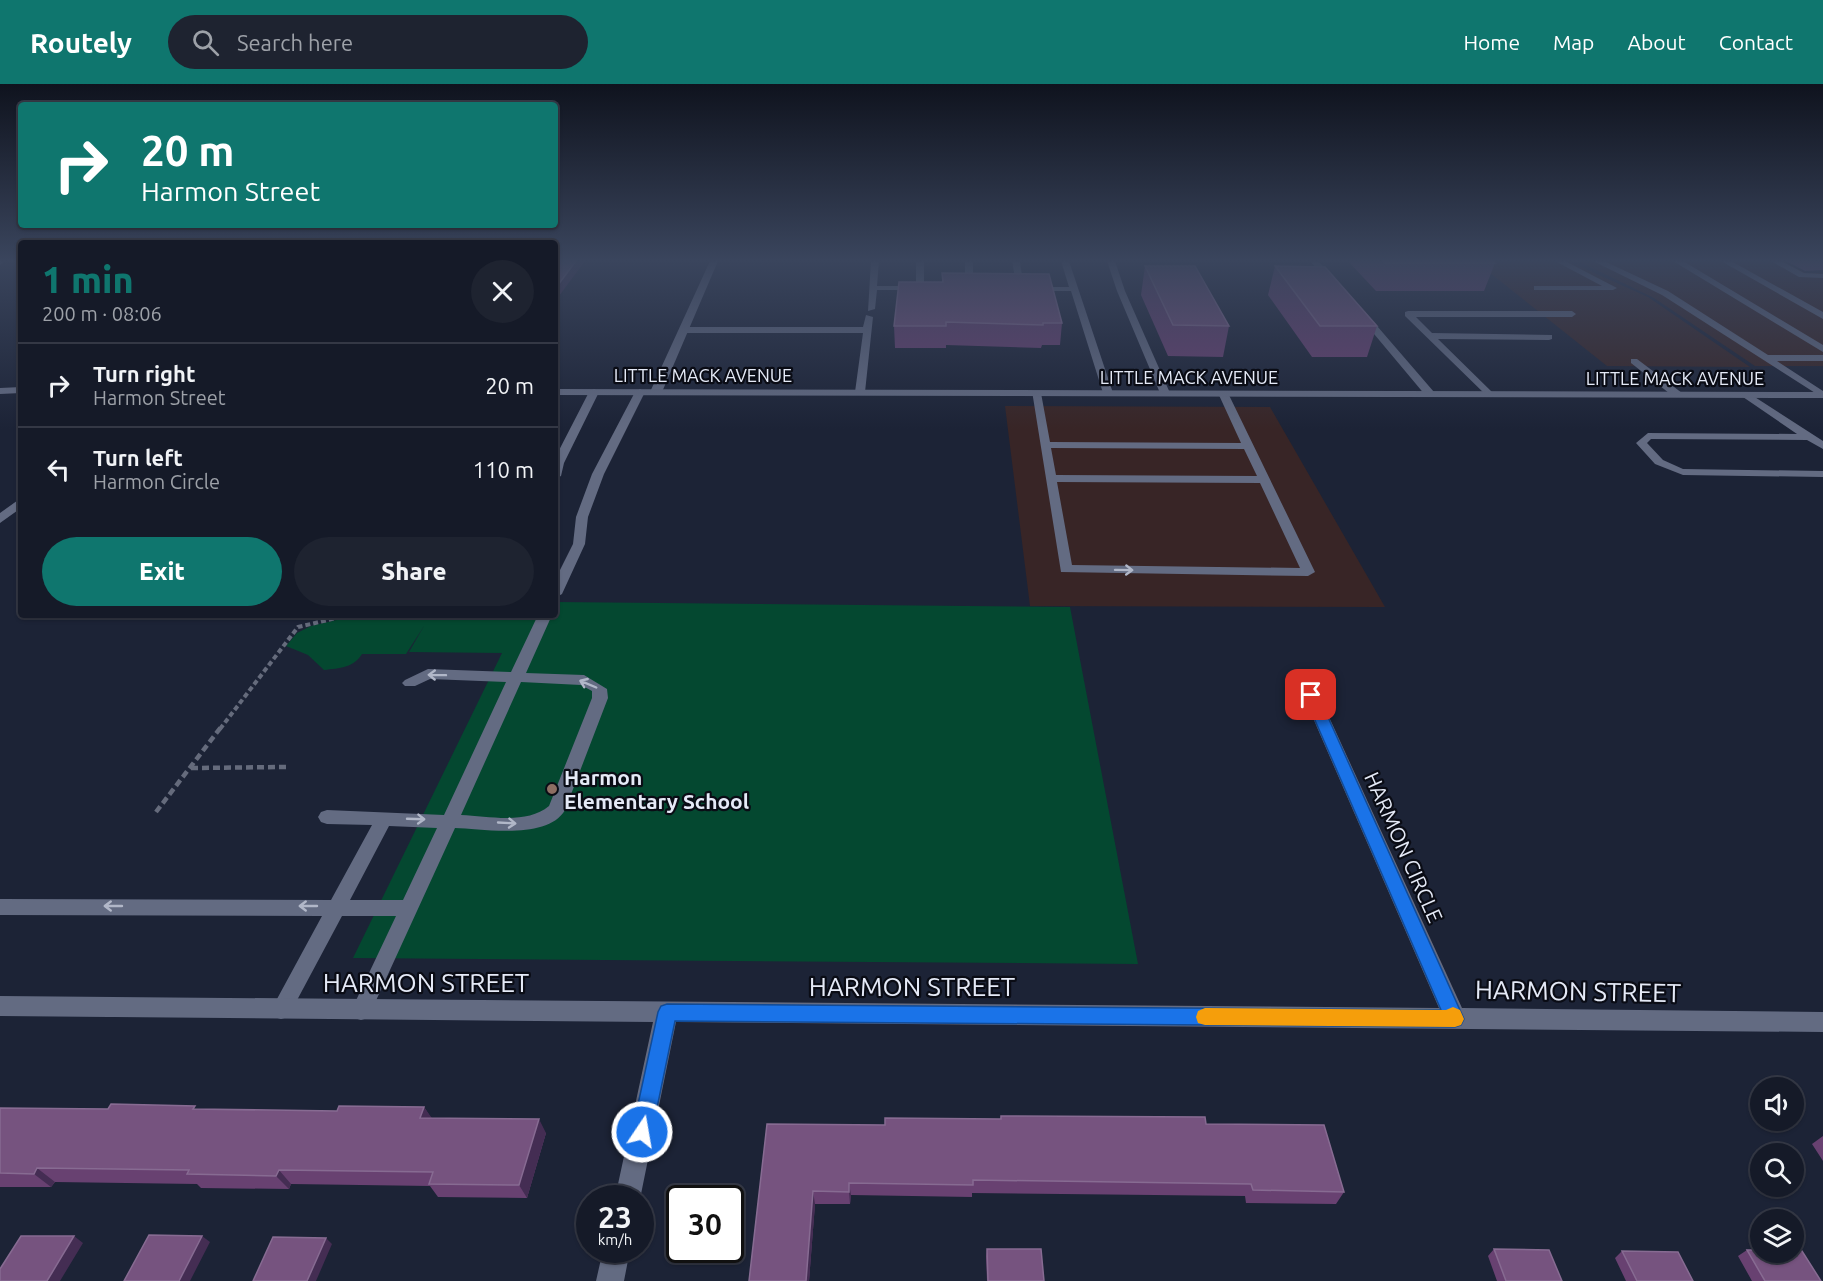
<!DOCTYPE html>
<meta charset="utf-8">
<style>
:root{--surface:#151a28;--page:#1e2330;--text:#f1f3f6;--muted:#9da1a8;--line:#343845;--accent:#0f766e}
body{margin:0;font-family:Ubuntu,sans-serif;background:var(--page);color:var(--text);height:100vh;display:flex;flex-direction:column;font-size:22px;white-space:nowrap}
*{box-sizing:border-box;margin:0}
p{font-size:20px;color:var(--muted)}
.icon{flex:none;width:33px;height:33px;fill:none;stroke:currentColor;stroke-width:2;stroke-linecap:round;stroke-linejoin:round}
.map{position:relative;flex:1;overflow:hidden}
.panel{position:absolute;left:18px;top:156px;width:540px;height:378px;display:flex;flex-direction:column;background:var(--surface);border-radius:6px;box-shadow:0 2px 4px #0004,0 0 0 2px var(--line)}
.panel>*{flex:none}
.hud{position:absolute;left:18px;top:18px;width:540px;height:126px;border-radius:6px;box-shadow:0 2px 4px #0004,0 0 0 2px var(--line);background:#0f766e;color:#fff;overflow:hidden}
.fabs{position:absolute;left:1750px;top:993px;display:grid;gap:12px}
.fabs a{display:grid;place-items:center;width:54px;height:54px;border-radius:50%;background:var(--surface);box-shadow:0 2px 4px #0004,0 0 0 2px var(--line);font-size:30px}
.speed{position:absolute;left:576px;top:1101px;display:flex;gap:12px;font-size:30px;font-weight:700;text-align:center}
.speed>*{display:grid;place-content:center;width:78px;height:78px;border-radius:50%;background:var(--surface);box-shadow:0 2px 4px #0004,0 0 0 2px var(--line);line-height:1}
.speed small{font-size:15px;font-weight:400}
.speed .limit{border:3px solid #111;border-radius:9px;background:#fff;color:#111}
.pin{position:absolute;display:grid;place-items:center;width:51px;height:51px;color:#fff;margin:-26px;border-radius:12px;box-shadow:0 3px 9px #0006}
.me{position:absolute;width:66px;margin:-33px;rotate:12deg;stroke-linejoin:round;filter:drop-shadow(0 0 4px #0008)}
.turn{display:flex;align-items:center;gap:21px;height:126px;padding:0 24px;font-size:27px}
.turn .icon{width:78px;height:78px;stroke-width:2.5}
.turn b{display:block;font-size:42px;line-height:51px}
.round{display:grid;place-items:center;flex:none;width:63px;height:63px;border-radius:32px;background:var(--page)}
.headline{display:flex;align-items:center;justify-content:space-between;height:102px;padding:0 24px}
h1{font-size:36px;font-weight:800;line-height:45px;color:var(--accent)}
.primary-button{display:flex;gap:12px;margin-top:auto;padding:12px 24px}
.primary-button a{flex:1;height:69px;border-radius:36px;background:var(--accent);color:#fff;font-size:24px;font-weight:800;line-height:69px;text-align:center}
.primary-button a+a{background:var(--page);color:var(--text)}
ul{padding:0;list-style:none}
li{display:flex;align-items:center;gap:18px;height:84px;padding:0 24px;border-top:2px solid var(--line)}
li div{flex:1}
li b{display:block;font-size:22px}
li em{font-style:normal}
header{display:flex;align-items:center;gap:36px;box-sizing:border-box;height:84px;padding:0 30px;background:var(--accent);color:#fff}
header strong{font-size:28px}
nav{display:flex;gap:33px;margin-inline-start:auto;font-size:21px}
.search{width:420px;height:54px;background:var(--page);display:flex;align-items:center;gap:15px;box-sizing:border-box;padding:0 21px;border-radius:33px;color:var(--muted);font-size:22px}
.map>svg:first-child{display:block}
.commercial{fill:#382526}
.green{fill:#044830}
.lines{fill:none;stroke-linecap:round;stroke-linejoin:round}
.path-far1{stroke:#656b7c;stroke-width:4;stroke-dasharray:5 3;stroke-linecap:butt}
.path{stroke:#656b7c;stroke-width:4.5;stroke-dasharray:7 4;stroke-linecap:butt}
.service{fill:#636b82;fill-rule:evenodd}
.minor{fill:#636b82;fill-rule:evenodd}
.secondary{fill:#636b82;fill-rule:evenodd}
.wall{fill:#684171}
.shaded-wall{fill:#442d53}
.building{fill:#76537f;stroke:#876b92;stroke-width:1.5}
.oneway{stroke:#b1b7c8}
.route{fill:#1a73e8;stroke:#114b97;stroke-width:1.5}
.slow{fill:#f59e0b}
.education-dot{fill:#8d6e63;stroke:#0a0c15;stroke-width:2}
.labels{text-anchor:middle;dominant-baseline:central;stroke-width:4.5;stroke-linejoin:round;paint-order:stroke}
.far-street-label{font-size:18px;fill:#e5eaf7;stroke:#0a0c15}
.poi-label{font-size:21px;font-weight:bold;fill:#e5eaf7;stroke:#0a0c15;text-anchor:start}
.street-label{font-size:21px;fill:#e5eaf7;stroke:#0a0c15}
.near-street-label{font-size:26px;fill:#e5eaf7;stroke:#0a0c15}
</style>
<header>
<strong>Routely</strong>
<div class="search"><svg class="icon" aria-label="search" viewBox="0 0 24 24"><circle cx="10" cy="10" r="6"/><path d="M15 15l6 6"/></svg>Search here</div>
<nav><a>Home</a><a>Map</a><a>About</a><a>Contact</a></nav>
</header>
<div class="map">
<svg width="1823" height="1197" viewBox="0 0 1823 1197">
<rect width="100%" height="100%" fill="#1c2336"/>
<!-- commercial -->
<path class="commercial" d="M 1475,177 L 1568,177 L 1648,213 L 1750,283 L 1607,282 Z
M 1578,177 L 1783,177 L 1806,189 L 1823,189 L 1823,282 L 1755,282 L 1654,214 Z
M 1005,322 L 1270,323 L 1385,523 L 1030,522 Z"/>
<!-- green -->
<path class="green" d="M 555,518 L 1070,523 L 1138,880 L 353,874 L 502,569 L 409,568 L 424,542 L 406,570 L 362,570 C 353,584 340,584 324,586 L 308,571 L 286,562 L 297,549 L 311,542 L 358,531 L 555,531 Z"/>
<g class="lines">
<!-- path-far1 -->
<path class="path-far1" d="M 220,645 L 298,543 L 349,531"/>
<!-- path -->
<path class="path" d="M 191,684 L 286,683
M 156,728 L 221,643"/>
<!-- service -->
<path class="service" d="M 871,177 L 879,177 L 877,202 L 916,202 L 916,177 L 924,177 L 924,204 L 920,206 L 877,206 L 875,225 L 868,227 Z
M 965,177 L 973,177 L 973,205 L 969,207 L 965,205 Z
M 1012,177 L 1020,177 L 1024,207 L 1017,205 Z
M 1061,177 L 1069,177 L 1113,309 L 1112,311 L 1103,309 L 1071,207 L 1035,207 L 1031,205 L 1035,203 L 1069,203 Z
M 1107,177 L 1115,177 L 1125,207 L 1170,309 L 1169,311 L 1160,309 L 1117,207 Z
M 1310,177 L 1318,177 L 1335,195 L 1335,199 L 1329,199 Z
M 1555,177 L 1565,177 L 1617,204 L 1613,206 L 1534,206 L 1534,202 L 1602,202 Z
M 1593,177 L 1604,177 L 1668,207 L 1768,271 L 1823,271 L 1823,277 L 1777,277 L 1823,307 L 1823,314 L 1662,211 Z
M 1673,177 L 1683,177 L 1823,261 L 1823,268 Z
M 1721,177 L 1731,177 L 1823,228 L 1823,235 Z
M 1771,177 L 1781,177 L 1804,189 L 1823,190 L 1823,194 L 1799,193 Z
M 1408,227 L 1572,227 L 1576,230 L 1572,233 L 1416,233 L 1432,249 L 1552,251 L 1552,255 L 1549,256 L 1438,255 L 1492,308 L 1493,310 L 1488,313 L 1405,232 L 1405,228 Z
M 1359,228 L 1365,228 L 1434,308 L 1434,312 L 1426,312 L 1359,232 Z
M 866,231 L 873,233 L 865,308 L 860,311 L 855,308 L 863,249 L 683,249 L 679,246 L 683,243 L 863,243 Z
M 1631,275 L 1637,275 L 1682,309 L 1682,313 L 1674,313 L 1631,279 Z
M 594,305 L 599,308 L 564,379 L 561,392 L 555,395 L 555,374 L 589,308 Z
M 640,305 L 645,308 L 604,390 L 588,433 L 585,460 L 562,510 L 555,514 L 555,496 L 573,460 L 576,433 L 592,390 L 635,308 Z
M 1032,307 L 1041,309 L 1050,358 L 1241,359 L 1218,309 L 1227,307 L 1315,488 L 1308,492 L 1061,488 ZM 1051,364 L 1244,365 L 1257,392 L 1056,391 ZM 1057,398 L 1260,399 L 1300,484 L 1072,481 Z
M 1747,308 L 1823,357 L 1823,365 L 1807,356 L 1651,355 L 1647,359 L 1663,376 L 1683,385 L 1823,387 L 1823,393 L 1683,391 L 1655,380 L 1636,359 L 1648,349 L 1797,350 L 1743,313 L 1742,311 Z
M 21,414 L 21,424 L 0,439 L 0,429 Z
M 538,531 L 552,531 L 526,589 L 584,591 L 607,605 L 608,614 L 565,726 C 548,756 483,745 455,744 L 368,934 L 361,936 L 354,934 L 351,927 L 396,832 L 342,832 L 288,933 L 281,935 L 274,933 L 271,926 L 322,832 L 0,831 L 0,815 L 331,816 L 372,741 L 327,740 L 321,738 L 318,733 L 321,728 L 327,726 L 444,731 L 506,598 L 430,595 L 415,602 L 405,602 L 402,599 L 405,596 L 428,585 L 511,588 ZM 521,598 L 581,601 L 592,607 L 592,614 L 549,722 C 526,741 489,732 461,731 ZM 389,742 L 437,744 L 403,816 L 350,816 Z"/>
<!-- minor -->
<path class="minor" d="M 0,177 L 5,177 L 0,181 Z
M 710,177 L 718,177 L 662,308 L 652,310 L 650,308 Z
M 1311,605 L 1319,611 L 1462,924 L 1823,928 L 1823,948 L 676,938 L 640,1115 L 615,1114 L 653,938 L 0,932 L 0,912 L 1439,924 L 1303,611 Z
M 603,1166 L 630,1166 L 624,1197 L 596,1197 Z"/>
<!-- secondary -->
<path class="secondary" d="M 21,303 L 21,309 L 0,310 L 0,304 Z
M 555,305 L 1823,308 L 1823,314 L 555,311 Z"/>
</g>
<!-- wall -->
<path class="wall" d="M 1348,177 L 1493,177 L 1495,179 L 1484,207 L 1376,207 Z
M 1786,177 L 1823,177 L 1823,186 L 1805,187 Z
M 1145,182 L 1229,242 L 1223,273 L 1168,272 L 1141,211 Z
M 1275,182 L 1377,242 L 1367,273 L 1312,273 L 1268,211 Z
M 942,189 L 1062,239 L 1060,261 L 1042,261 L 1041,264 L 946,261 L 946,264 L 895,264 L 894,242 L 942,198 Z
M 424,1023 L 431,1034 L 546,1049 L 527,1114 L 438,1113 L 430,1102 L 291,1100 L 289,1105 L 201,1104 L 197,1100 L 55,1098 L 51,1103 L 0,1103 L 0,1024 L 337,1027 Z
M 1001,1032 L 1206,1040 L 1344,1108 L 1336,1120 L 1246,1119 L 1245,1112 L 972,1109 L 972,1113 L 851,1111 L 850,1120 L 815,1120 L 809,1197 L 749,1197 L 767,1040 L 885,1041 L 1000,1035 Z
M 1823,1052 L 1823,1077 L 1812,1060 Z
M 987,1165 L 1044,1197 L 987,1197 L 986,1172 Z
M 1494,1165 L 1562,1197 L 1497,1197 L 1488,1172 Z
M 1747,1166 L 1821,1197 L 1752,1197 L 1738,1172 Z
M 1622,1167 L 1693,1197 L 1626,1197 L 1615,1174 Z"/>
<!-- shaded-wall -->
<path class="shaded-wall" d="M 576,177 L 585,177 L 556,216 L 555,205 Z
M 424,1023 L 434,1037 L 420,1034 Z
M 539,1035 L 546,1049 L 527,1114 L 519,1101 Z
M 37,1084 L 55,1098 L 51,1103 L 34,1090 Z
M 279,1086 L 291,1100 L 289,1105 L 276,1092 Z
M 849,1099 L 851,1111 L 850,1120 L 849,1108 Z
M 813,1107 L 815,1120 L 809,1197 L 806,1197 Z
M 74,1152 L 83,1159 L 60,1197 L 47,1197 Z
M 202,1152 L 210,1158 L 190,1197 L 179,1197 Z
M 326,1154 L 332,1160 L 316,1197 L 307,1197 Z"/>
<!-- building -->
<path class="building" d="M 555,177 L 576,177 L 555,205 Z
M 1383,177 L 1493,177 L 1495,179 L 1385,179 Z
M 1145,182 L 1195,182 L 1229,242 L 1173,241 Z
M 1275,182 L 1325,183 L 1377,242 L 1320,242 Z
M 942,189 L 1049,190 L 1062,239 L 1043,239 L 1043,241 L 946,238 L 946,242 L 894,242 L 899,198 L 943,198 Z
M 111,1020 L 195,1022 L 193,1025 L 337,1027 L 339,1022 L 424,1023 L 420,1034 L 539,1035 L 519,1101 L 429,1100 L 433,1088 L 279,1086 L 276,1092 L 187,1090 L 189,1086 L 37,1084 L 34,1090 L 0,1089 L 0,1024 L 108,1025 Z
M 1001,1032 L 1205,1033 L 1206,1040 L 1324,1041 L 1344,1108 L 1253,1106 L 1251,1100 L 973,1096 L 973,1101 L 849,1099 L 849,1108 L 813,1107 L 806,1197 L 749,1197 L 767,1040 L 885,1041 L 885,1034 L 1001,1035 Z
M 149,1151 L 202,1152 L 179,1197 L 124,1197 Z
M 21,1152 L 74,1152 L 47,1197 L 0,1197 L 0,1185 Z
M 273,1153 L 326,1154 L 307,1197 L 253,1197 Z
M 987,1165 L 1041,1165 L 1044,1197 L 988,1197 Z
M 1494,1165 L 1549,1166 L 1562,1197 L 1506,1197 Z
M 1747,1166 L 1761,1166 L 1761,1168 L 1794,1168 L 1794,1167 L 1802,1167 L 1821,1197 L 1765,1197 Z
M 1622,1167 L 1678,1168 L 1693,1197 L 1637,1197 Z"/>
<!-- one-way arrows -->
<defs><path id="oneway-shaft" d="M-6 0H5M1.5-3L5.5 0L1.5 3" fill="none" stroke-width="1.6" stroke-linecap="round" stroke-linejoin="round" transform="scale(1.5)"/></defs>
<g class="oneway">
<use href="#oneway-shaft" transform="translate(1124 486) rotate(1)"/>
<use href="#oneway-shaft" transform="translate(437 591) rotate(-179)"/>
<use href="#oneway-shaft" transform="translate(588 600) rotate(-157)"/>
<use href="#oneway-shaft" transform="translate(416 735) rotate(2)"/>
<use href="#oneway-shaft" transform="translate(507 739) rotate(3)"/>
<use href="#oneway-shaft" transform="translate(113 822) rotate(180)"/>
<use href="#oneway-shaft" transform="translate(308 822) rotate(-180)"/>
</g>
<!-- sky -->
<linearGradient id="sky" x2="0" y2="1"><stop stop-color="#0f131e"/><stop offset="0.51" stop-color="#3a455d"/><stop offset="1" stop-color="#3a455d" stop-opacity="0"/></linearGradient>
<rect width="1823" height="345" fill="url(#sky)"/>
<!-- route -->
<path class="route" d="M 1311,606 L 1318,611 L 1464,935 L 1461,941 L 1455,943 L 675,937 L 652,1048 L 649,1055 L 642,1058 L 635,1055 L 632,1048 L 658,928 L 661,922 L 667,920 L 1441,926 L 1304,611 Z"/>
<!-- slow -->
<path class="slow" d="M 1453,923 L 1460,926 L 1464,935 L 1461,941 L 1455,943 L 1205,941 L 1198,939 L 1196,933 L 1198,927 L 1205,924 L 1446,926 Z"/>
<!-- markers -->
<circle class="education-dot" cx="552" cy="705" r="6"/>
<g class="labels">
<!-- far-street labels -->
<g class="far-street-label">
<text x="703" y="291">LITTLE MACK AVENUE</text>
<text x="1189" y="293">LITTLE MACK AVENUE</text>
<text x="1675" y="294">LITTLE MACK AVENUE</text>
</g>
<!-- poi labels -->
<g class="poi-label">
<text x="564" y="693">Harmon<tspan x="564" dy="24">Elementary School</tspan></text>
</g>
<!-- street labels -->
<g class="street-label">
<text transform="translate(1404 763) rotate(66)">HARMON CIRCLE</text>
</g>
<!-- near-street labels -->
<g class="near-street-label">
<text x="426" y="898">HARMON STREET</text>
<text x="912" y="902">HARMON STREET</text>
<text transform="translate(1578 907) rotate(1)">HARMON STREET</text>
</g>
</g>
</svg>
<div class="fabs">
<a><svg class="icon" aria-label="sound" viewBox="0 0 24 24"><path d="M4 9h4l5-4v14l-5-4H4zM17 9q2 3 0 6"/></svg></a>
<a><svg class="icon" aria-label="search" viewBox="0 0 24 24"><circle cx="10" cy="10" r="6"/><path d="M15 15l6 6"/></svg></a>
<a><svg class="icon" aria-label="layers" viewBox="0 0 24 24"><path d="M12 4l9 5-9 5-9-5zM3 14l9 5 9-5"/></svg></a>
</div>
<div class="speed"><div>23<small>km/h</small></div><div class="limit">30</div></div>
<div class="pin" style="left:1311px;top:611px;background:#d93025"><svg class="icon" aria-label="arrive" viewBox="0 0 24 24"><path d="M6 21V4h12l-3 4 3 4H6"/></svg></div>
<svg class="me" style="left:642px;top:1048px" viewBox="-20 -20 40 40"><circle r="17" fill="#1a73e8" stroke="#fff" stroke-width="3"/><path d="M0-11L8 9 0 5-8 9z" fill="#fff"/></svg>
<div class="hud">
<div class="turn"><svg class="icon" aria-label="right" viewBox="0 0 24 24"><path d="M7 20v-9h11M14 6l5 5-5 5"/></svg><div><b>20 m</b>Harmon Street</div></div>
</div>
<section class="panel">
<div class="headline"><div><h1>1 min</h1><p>200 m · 08:06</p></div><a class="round"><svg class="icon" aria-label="close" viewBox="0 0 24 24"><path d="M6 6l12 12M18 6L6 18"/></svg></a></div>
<ul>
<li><svg class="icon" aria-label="right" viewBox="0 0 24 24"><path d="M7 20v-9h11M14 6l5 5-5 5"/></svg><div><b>Turn right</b><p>Harmon Street</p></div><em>20 m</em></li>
<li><svg class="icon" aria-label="left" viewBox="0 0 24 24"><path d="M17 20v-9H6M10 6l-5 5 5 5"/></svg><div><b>Turn left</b><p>Harmon Circle</p></div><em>110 m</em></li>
</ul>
<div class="primary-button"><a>Exit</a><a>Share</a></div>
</section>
</div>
